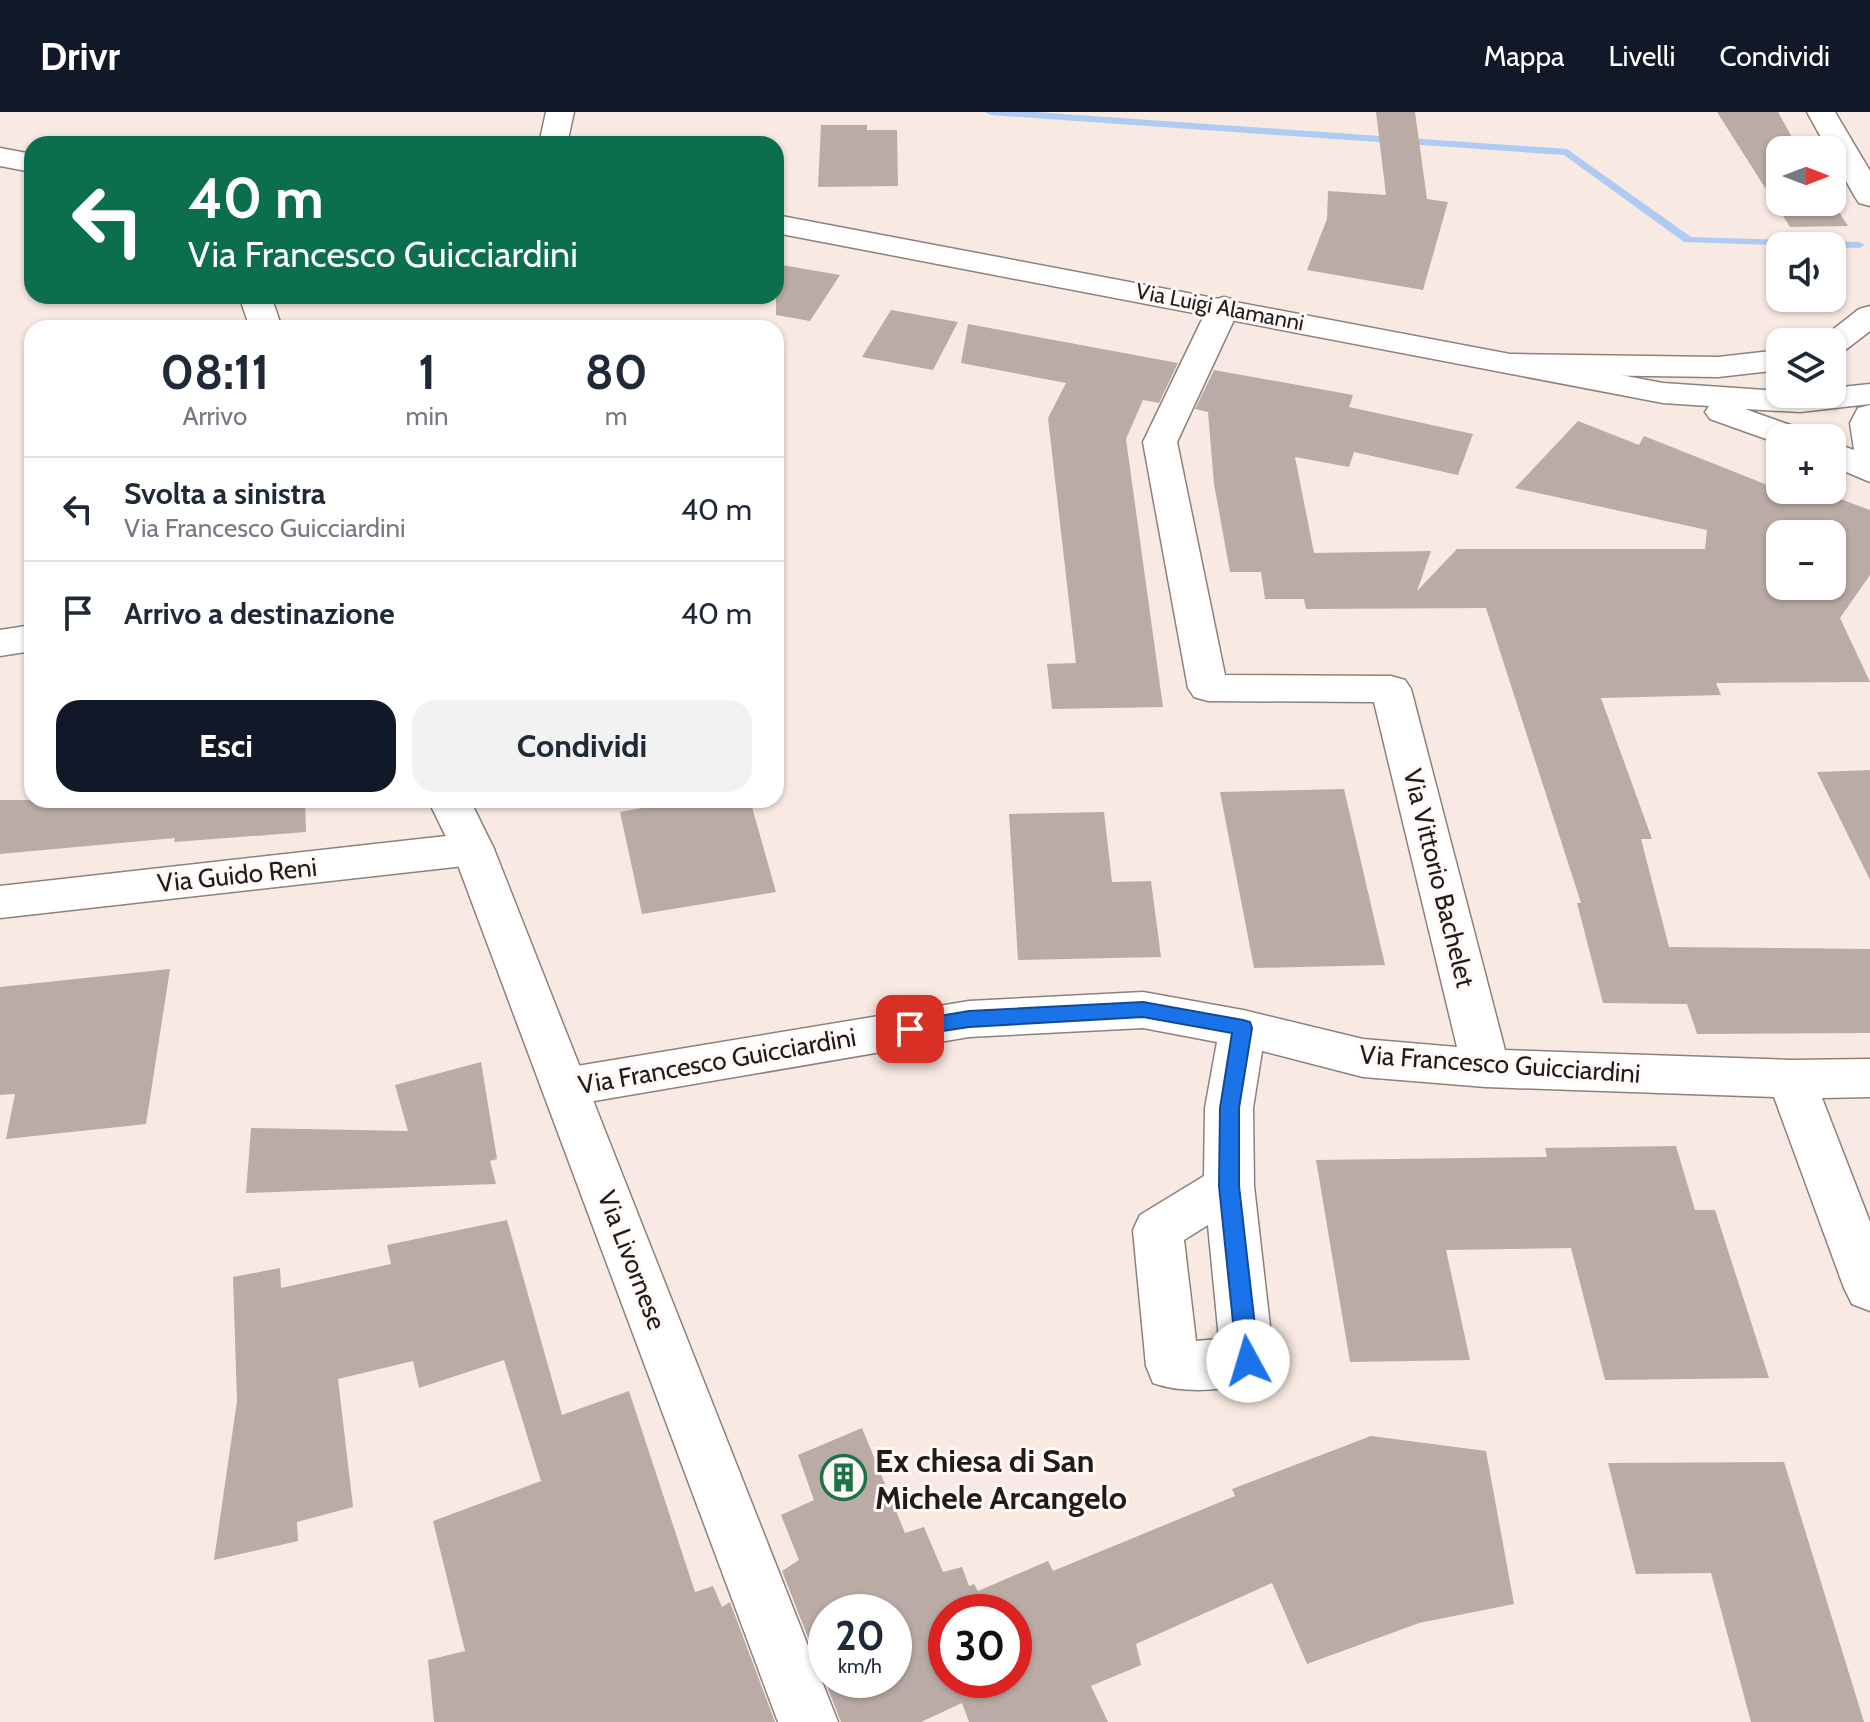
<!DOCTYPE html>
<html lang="it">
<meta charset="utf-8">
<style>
:root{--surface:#fff;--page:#f2f2f3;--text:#1f2937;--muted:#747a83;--line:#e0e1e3;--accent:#111827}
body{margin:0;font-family:Cabin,sans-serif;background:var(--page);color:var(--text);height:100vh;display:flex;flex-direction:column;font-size:30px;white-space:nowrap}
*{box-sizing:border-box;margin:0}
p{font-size:26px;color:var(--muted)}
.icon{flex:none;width:44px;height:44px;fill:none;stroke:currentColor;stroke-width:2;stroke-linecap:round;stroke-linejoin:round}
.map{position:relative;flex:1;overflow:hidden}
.side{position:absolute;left:24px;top:208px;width:760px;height:488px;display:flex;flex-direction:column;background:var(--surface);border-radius:24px;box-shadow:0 2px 6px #0004}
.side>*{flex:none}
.top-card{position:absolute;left:24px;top:24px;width:760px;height:168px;border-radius:24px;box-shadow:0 2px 6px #0004;background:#0b6e4f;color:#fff;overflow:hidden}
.needle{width:52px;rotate:90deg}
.buttons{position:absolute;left:1766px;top:24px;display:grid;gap:16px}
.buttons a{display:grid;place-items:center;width:80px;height:80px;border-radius:16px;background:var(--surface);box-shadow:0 2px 6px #0004;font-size:40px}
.speed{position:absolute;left:808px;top:1482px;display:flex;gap:16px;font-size:40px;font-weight:700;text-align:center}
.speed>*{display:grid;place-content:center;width:104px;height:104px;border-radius:50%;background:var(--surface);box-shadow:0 2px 6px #0004;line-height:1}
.speed small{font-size:20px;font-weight:400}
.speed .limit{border:12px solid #d22;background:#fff;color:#111}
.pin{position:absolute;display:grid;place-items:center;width:68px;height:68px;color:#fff;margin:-34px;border-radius:16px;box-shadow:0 4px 12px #0006}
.me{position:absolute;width:88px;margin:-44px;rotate:354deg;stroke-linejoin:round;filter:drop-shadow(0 0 6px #0008)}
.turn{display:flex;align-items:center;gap:28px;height:168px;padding:0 32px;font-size:36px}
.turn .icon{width:104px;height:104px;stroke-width:2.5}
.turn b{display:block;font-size:56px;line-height:68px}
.eta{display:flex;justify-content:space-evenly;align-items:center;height:136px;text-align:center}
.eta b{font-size:48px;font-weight:700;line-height:56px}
.primary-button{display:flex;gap:16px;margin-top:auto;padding:16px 32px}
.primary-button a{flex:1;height:92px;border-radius:24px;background:var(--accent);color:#fff;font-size:32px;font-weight:700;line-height:92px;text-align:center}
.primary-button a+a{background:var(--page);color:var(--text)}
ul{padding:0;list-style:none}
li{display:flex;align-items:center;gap:24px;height:104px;padding:0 32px;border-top:2px solid var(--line)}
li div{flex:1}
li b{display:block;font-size:30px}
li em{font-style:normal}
header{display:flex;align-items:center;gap:48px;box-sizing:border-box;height:112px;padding:0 40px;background:var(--accent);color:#fff}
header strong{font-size:38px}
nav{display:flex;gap:44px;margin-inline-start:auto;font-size:28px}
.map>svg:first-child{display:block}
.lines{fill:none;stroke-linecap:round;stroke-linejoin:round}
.stream{fill:#afcbf3;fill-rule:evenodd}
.building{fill:#baaba5;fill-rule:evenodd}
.minor-casing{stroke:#8e807b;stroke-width:3}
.secondary-casing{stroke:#8e807b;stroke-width:3}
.primary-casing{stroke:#8e807b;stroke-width:3}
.minor{fill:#fff;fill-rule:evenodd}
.secondary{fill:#fff;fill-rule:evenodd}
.primary{fill:#fff;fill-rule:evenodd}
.route{fill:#1a73e8;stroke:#114b97;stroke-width:2}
.labels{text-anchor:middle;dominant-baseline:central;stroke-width:6;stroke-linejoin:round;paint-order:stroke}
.far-street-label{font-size:22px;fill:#211c19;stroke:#fff8f6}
.street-label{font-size:26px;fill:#211c19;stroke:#fff8f6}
.near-poi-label{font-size:32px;font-weight:bold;fill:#211c19;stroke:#fff8f6;text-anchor:start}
</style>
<header>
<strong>Drivr</strong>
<nav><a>Mappa</a><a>Livelli</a><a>Condividi</a></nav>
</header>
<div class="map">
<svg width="1870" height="1610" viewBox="0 0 1870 1610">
<rect width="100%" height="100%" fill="#f9e9e3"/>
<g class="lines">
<!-- stream -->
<path class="stream" d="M 985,0 L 1035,0 L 1567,37 L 1691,125 L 1859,130 L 1865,133 L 1859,136 L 1684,130 L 1564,43 L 990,3 Z"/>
</g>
<!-- building -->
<path class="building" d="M 1376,0 L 1415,0 L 1427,87 L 1448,90 L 1423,178 L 1307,158 L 1327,107 L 1328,79 L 1386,83 Z
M 1717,0 L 1778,0 L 1799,38 L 1780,38 L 1780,90 L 1832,89 L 1848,114 L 1790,115 Z
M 821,13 L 867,13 L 867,18 L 897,18 L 898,74 L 818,75 Z
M 776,152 L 840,163 L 810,209 L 776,203 Z
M 891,198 L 958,210 L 933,258 L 862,245 Z
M 968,212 L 1178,251 L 1159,291 L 1143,288 L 1126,327 L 1163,595 L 1052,597 L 1047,552 L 1076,551 L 1048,306 L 1066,271 L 961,251 Z
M 1214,258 L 1353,283 L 1349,295 L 1473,322 L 1458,363 L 1354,340 L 1349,355 L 1295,345 L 1314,441 L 1431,439 L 1417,479 L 1457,437 L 1705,437 L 1707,418 L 1515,376 L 1578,309 L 1639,333 L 1644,324 L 1780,378 L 1816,378 L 1870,398 L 1870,463 L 1840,506 L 1870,570 L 1716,571 L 1721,583 L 1601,586 L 1652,727 L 1641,727 L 1669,835 L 1870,837 L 1870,921 L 1697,922 L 1687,892 L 1603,891 L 1577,791 L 1581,791 L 1486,496 L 1306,497 L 1304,487 L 1265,487 L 1261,460 L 1230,460 L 1214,372 L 1208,300 L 1195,297 ZM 1780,422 L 1832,422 L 1832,474 L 1780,474 Z
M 1870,658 L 1870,768 L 1817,660 Z
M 1344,677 L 1385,853 L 1254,856 L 1220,680 Z
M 0,688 L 305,688 L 306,720 L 174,730 L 175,726 L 0,742 Z
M 687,688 L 750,688 L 776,780 L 642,802 L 620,700 Z
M 1104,700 L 1112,770 L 1151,769 L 1161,845 L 1018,848 L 1009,702 Z
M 170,857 L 146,1012 L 6,1027 L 15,982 L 0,983 L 0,875 Z
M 481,950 L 497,1047 L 490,1049 L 496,1072 L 246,1081 L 251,1016 L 408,1019 L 395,973 Z
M 1676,1034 L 1695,1098 L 1715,1098 L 1769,1266 L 1605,1268 L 1571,1136 L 1446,1138 L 1470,1248 L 1350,1250 L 1316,1048 L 1547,1045 L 1545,1036 Z
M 507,1108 L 562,1303 L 629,1279 L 695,1480 L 713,1474 L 722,1495 L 730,1490 L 775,1610 L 434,1610 L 428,1548 L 465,1539 L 433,1409 L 541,1369 L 504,1248 L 419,1276 L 413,1249 L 338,1267 L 353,1395 L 297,1410 L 298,1429 L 214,1448 L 237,1289 L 233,1165 L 280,1156 L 281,1176 L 391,1152 L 387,1133 Z
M 862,1316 L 905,1421 L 924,1415 L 943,1460 L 962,1455 L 969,1474 L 974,1472 L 978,1479 L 1048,1449 L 1053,1459 L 1235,1384 L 1232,1377 L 1371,1324 L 1486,1339 L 1514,1492 L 1419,1511 L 1307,1552 L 1272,1471 L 1136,1532 L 1141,1553 L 1091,1574 L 1108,1610 L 969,1610 L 962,1591 L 921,1610 L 841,1610 L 782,1459 L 799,1448 L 781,1403 L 814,1388 L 798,1343 ZM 826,1500 L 894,1500 L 894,1568 L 826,1568 ZM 946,1500 L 1014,1500 L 1014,1568 L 946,1568 Z
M 1784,1350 L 1864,1610 L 1751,1610 L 1711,1461 L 1636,1462 L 1608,1351 Z"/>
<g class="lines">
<defs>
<path id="minor" d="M 546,0 L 574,0 L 567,32 L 539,32 Z
M 1224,185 L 1235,188 L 1240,195 L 1177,330 L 1225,563 L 1391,564 L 1405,568 L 1411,577 L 1505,938 L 1791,948 L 1870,947 L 1870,985 L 1822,986 L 1870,1110 L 1870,1199 L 1852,1192 L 1844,1176 L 1774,985 L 1486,975 L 1363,965 L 1262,939 L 1253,996 L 1254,1074 L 1274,1249 L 1267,1266 C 1234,1278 1186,1283 1153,1271 L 1146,1254 L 1133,1118 L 1140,1103 L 1204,1064 L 1205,996 L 1217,930 L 1143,916 L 969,925 L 565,994 L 548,989 L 541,975 L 548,961 L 565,956 L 969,889 L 1143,880 L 1243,898 L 1363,927 L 1457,935 L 1374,590 L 1208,589 L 1194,585 L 1188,576 L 1143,330 L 1208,195 L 1213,188 ZM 1208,1113 L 1219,1227 L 1196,1229 L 1184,1128 Z
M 32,513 L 32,539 L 0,544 L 0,518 Z
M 473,721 L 488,726 L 494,737 L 488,748 L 473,753 L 0,806 L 0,774 Z"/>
<path id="secondary" d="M 1807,0 L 1835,0 L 1870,59 L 1870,94 L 1859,91 L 1855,85 L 1832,44 L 1832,38 L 1828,38 Z
M 1870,194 L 1870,219 L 1844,239 L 1832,242 L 1832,230 L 1817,230 L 1859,197 Z
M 1780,238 L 1780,258 L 1718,265 L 1513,262 L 1501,259 L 1496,252 L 1501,245 L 1513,242 L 1718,245 Z"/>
<path id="primary" d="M 0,36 L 32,42 L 32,60 L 0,54 Z
M 776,103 L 1663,271 L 1780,279 L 1780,282 L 1832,282 L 1832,276 L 1870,272 L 1870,292 L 1800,300 L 1745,297 L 1807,319 L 1812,326 L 1780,326 L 1780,332 L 1710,307 L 1705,300 L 1709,294 L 1663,291 L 776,121 Z
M 239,184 L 271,184 L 282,216 L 250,216 Z
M 1870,293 L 1870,370 L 1832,354 L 1832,330 L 1854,338 L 1850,311 L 1858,296 Z
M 428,688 L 470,688 L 494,737 L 838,1610 L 778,1610 L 452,737 Z"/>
</defs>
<!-- minor casing -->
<use href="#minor" class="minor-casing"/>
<!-- secondary casing -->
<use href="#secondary" class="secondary-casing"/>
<!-- primary casing -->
<use href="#primary" class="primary-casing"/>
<!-- minor -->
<use href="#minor" class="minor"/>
<!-- secondary -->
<use href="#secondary" class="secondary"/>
<!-- primary -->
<use href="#primary" class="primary"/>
</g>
<!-- route -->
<path class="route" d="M 1143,890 L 1243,908 L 1250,910 L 1252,916 L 1239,996 L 1239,1074 L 1259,1249 L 1256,1256 L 1248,1258 L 1240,1256 L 1237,1249 L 1219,1074 L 1220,996 L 1232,921 L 1143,905 L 969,915 L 910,924 L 903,922 L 900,917 L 903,911 L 910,909 L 969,899 Z"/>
<!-- icons -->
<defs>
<symbol id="building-ring" viewBox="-11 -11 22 22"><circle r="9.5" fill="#fff8f6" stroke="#1c7346" stroke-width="1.5"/><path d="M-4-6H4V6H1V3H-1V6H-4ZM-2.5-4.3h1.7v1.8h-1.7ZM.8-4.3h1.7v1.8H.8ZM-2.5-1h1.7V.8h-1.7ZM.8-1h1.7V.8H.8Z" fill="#1c7346"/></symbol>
</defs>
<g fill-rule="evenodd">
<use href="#building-ring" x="818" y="1340" width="51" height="51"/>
</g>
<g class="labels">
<!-- far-street labels -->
<g class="far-street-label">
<text transform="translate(1220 195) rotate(11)">Via Luigi Alamanni</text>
</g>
<!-- street labels -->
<g class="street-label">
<text transform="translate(237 763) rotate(-6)">Via Guido Reni</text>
<text transform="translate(1439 766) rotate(76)">Via Vittorio Bachelet</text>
<text transform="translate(717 949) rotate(-10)">Via Francesco Guicciardini</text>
<text transform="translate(1500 952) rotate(4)">Via Francesco Guicciardini</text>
<text transform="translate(632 1148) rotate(69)">Via Livornese</text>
</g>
<!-- near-poi labels -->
<g class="near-poi-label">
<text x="875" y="1348">Ex chiesa di San<tspan x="875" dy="37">Michele Arcangelo</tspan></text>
</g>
</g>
</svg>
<div class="buttons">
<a><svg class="needle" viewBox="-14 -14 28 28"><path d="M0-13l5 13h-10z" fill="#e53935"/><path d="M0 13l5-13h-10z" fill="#747a83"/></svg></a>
<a><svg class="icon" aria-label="sound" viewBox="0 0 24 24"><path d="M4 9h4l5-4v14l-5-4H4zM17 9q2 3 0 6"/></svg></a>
<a><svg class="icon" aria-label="layers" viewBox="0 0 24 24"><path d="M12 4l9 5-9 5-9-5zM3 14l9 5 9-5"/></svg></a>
<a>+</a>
<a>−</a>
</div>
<div class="speed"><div>20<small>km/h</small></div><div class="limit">30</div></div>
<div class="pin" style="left:910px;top:917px;background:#d93025"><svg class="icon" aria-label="arrive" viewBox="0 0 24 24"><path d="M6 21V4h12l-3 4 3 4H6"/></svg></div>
<svg class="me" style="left:1248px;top:1249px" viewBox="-20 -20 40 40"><circle r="19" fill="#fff"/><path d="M0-13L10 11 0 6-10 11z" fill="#1a73e8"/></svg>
<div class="top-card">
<div class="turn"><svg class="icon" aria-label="left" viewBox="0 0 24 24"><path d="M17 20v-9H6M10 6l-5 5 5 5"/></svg><div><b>40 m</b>Via Francesco Guicciardini</div></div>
</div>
<section class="side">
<div class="eta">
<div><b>08:11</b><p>Arrivo</p></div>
<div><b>1</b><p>min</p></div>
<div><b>80</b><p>m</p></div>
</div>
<ul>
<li><svg class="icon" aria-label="left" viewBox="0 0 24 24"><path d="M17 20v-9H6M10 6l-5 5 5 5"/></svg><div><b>Svolta a sinistra</b><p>Via Francesco Guicciardini</p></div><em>40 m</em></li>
<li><svg class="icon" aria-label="arrive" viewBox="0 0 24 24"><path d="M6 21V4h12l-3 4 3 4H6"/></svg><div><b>Arrivo a destinazione</b></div><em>40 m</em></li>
</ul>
<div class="primary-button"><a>Esci</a><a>Condividi</a></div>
</section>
</div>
